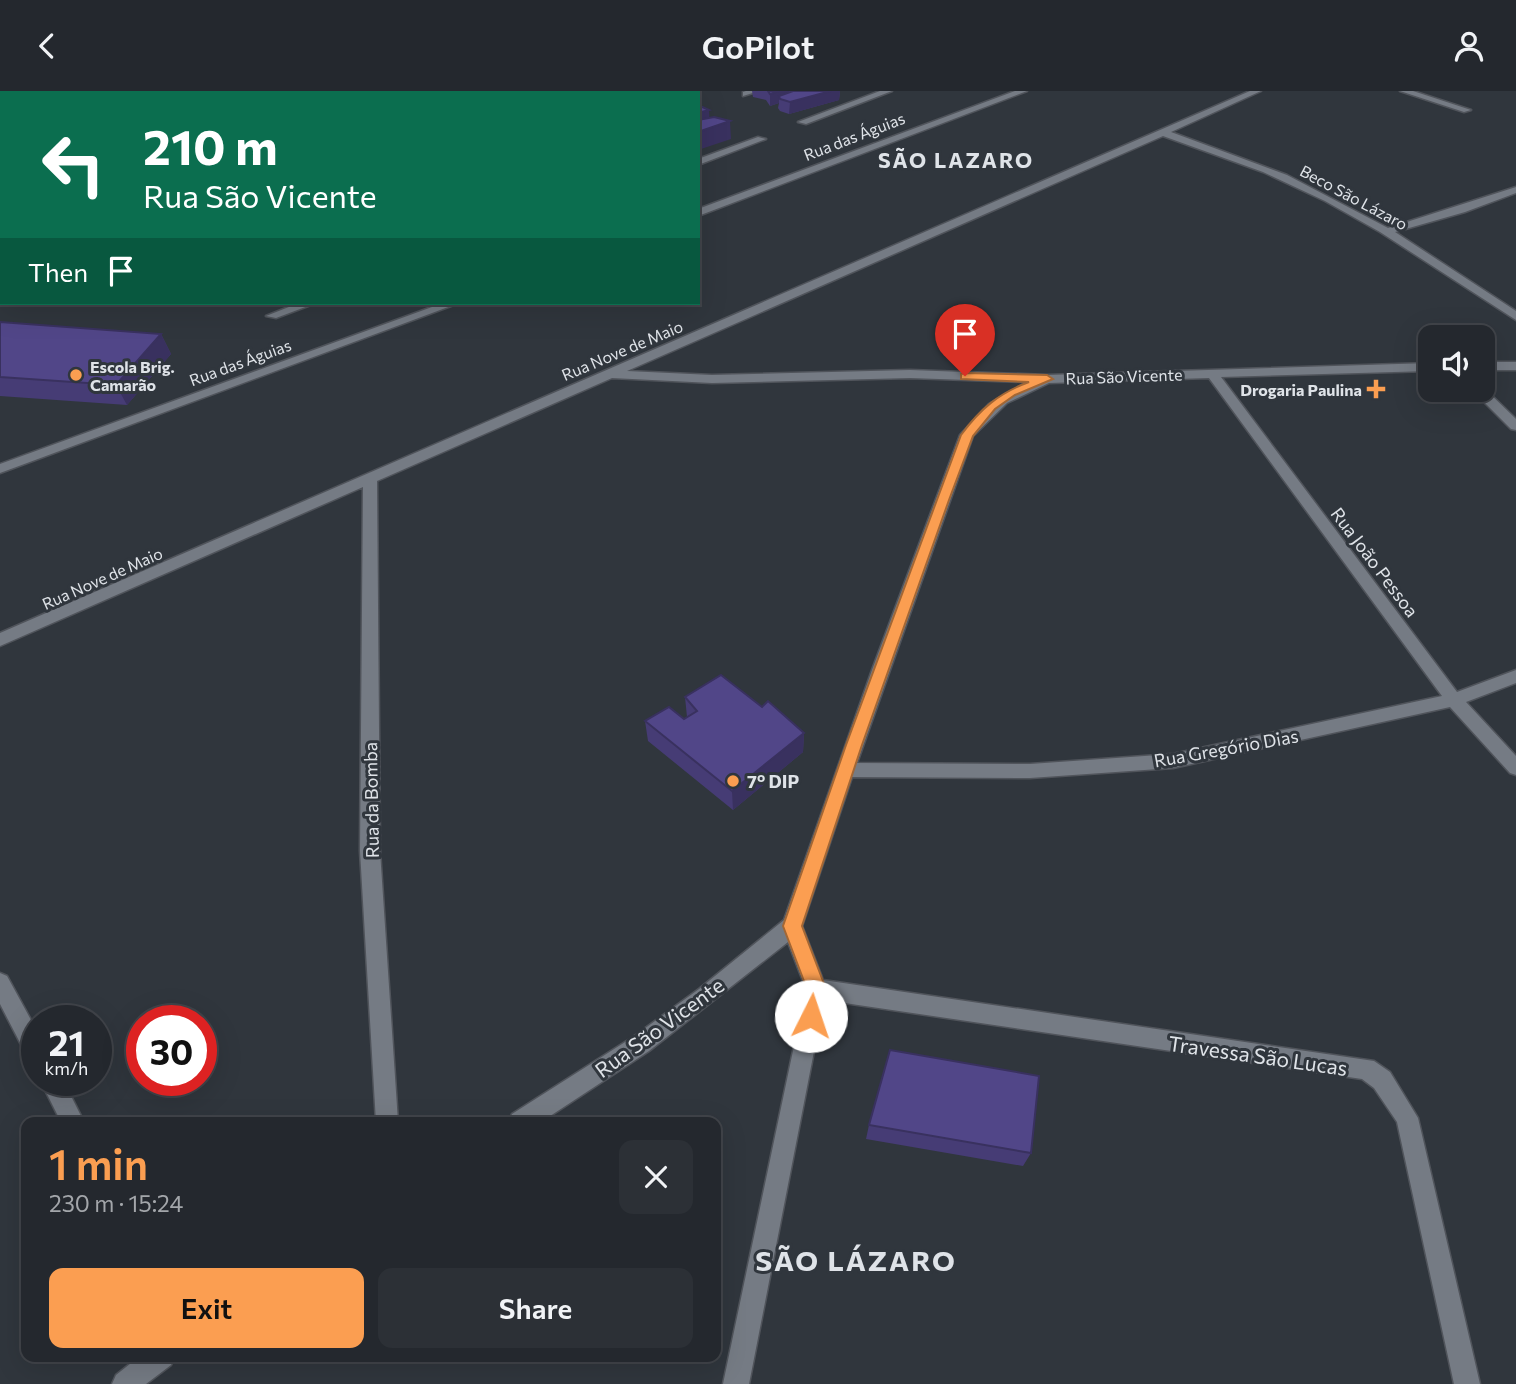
<!DOCTYPE html>
<meta charset="utf-8">
<style>
:root{--surface:#24282e;--page:#2c3036;--text:#f1f3f6;--muted:#a3a6aa;--line:#41444a;--accent:#fb9e51}
body{margin:0;font-family:Commissioner,sans-serif;background:var(--page);color:var(--text);height:100vh;display:flex;flex-direction:column;font-size:26px;white-space:nowrap}
*{box-sizing:border-box;margin:0}
p{font-size:23px;color:var(--muted)}
.icon{flex:none;width:38px;height:38px;fill:none;stroke:currentColor;stroke-width:2;stroke-linecap:round;stroke-linejoin:round}
.map{position:relative;flex:1;overflow:hidden}
.side{position:absolute;left:21px;top:1026px;width:700px;height:245px;display:flex;flex-direction:column;background:var(--surface);border-radius:14px;box-shadow:0 7px 28px #0002,0 0 0 2px var(--line)}
.side>*{flex:none}
.top-card{position:absolute;left:0px;top:0px;width:700px;height:214px;box-shadow:0 7px 28px #0002,0 0 0 2px var(--line);background:#0b6e4f;color:#fff;overflow:hidden}
.fabs{position:absolute;left:1418px;top:234px;display:grid;gap:14px}
.fabs a{display:grid;place-items:center;width:77px;height:77px;border-radius:14px;background:var(--surface);box-shadow:0 7px 28px #0002,0 0 0 2px var(--line);font-size:35px}
.speed{position:absolute;left:21px;top:914px;display:flex;gap:14px;font-size:35px;font-weight:700;text-align:center}
.speed>*{display:grid;place-content:center;width:91px;height:91px;border-radius:50%;background:var(--surface);box-shadow:0 7px 28px #0002,0 0 0 2px var(--line);line-height:1}
.speed small{font-size:18px;font-weight:400}
.speed .limit{border:10px solid #d22;background:#fff;color:#111}
.pin{position:absolute;display:grid;place-items:center;width:60px;height:60px;color:#fff;margin:-72px -30px;border-radius:50% 50% 50% 0;rotate:-45deg;box-shadow:0 0 7px #0007}
.pin .icon{rotate:45deg}
.me{position:absolute;width:77px;margin:-38px;rotate:4deg;stroke-linejoin:round;filter:drop-shadow(0 0 5px #0008)}
.turn{display:flex;align-items:center;gap:24px;height:147px;padding:0 28px;font-size:32px}
.turn .icon{width:91px;height:91px;stroke-width:2.5}
.turn b{display:block;font-size:49px;line-height:60px}
.then{display:flex;align-items:center;height:66px;padding:0 28px;background:#0003;gap:14px;font-size:26px}
.round{display:grid;place-items:center;flex:none;width:74px;height:74px;border-radius:14px;background:var(--page)}
.head{display:flex;align-items:center;justify-content:space-between;height:119px;padding:0 28px}
h1{font-size:42px;font-weight:600;line-height:52px;color:var(--accent)}
.cta{display:flex;gap:14px;margin-top:auto;padding:14px 28px}
.cta a{flex:1;height:80px;border-radius:14px;background:var(--accent);color:#111;font-size:28px;font-weight:600;line-height:80px;text-align:center}
.cta a+a{background:var(--page);color:var(--text)}
header{display:flex;justify-content:space-between;align-items:center;height:91px;padding:0 28px;background:var(--surface);font-size:32px;font-weight:600}
.map>svg:first-child{display:block}
.lines{fill:none;stroke-linecap:round;stroke-linejoin:round}
.minor-casing{stroke:#50545b;stroke-width:3}
.minor{fill:#757b84;fill-rule:evenodd}
.wall{fill:#463c75}
.shaded-wall{fill:#39315f}
.building{fill:#514688;stroke:#39315f;stroke-width:2}
.route{fill:#fb9e51;stroke:#a36735;stroke-width:2}
.poi-dot{fill:#fb9e51;stroke:#30363d;stroke-width:2.5}
.labels{text-anchor:middle;dominant-baseline:central;stroke-width:6;stroke-linejoin:round;paint-order:stroke}
.far-street-label{font-size:16px;fill:#dfe3e8;stroke:#30363d}
.far-poi-label{font-size:16px;font-weight:bold;fill:#dfe3e8;stroke:#30363d;text-anchor:start}
.street-label{font-size:18px;fill:#dfe3e8;stroke:#30363d}
.poi-label{font-size:18px;font-weight:bold;fill:#dfe3e8;stroke:#30363d;text-anchor:start}
.far-district-label{font-size:21px;font-weight:bold;letter-spacing:2px;fill:#dfe3e8;stroke:#30363d}
.near-street-label{font-size:21px;fill:#dfe3e8;stroke:#30363d}
.near-district-label{font-size:28px;font-weight:bold;letter-spacing:2px;fill:#dfe3e8;stroke:#30363d}
</style>
<header><svg class="icon" aria-label="back" viewBox="0 0 24 24"><path d="M15 5l-7 7 7 7"/></svg>GoPilot<svg class="icon" aria-label="person" viewBox="0 0 24 24"><circle cx="12" cy="8" r="4"/><path d="M4 21q1-7 8-7t8 7"/></svg></header>
<div class="map">
<svg width="1516" height="1293" viewBox="0 0 1516 1293">
<rect width="100%" height="100%" fill="#30363d"/>
<g class="lines">
<defs>
<path id="minor" d="M 0,0 L 6,0 L 0,5 Z
M 27,0 L 36,0 L 26,2 Z
M 172,0 L 186,0 L 171,2 Z
M 313,0 L 326,0 L 312,2 Z
M 453,0 L 466,0 L 452,2 Z
M 503,0 L 514,0 L 515,2 L 504,2 Z
M 746,0 L 759,0 L 743,5 L 743,1 Z
M 880,0 L 892,0 L 806,33 L 798,31 Z
M 1015,0 L 1027,0 L 698,125 L 698,118 Z
M 1250,0 L 1261,0 L 1171,41 L 1287,84 L 1388,137 L 1516,96 L 1516,102 L 1465,121 L 1395,141 L 1516,220 L 1516,229 L 1380,141 L 1325,110 L 1263,81 L 1163,45 L 627,280 L 712,284 L 910,279 L 1047,284 L 1430,272 L 1430,280 L 1221,286 L 1457,601 L 1516,579 L 1516,592 L 1466,611 L 1516,665 L 1516,684 L 1510,682 L 1450,616 L 1173,677 L 1030,687 L 852,686 L 802,835 L 823,889 L 1374,970 L 1390,981 L 1418,1027 L 1480,1293 L 1454,1293 L 1397,1031 L 1374,997 L 1362,988 L 824,909 L 749,1293 L 723,1293 L 806,898 L 788,851 L 649,960 L 541,1031 L 509,1031 L 512,1023 L 633,946 L 699,898 L 784,829 L 872,579 L 960,344 L 989,313 L 1027,291 L 910,287 L 712,292 L 612,287 L 377,390 L 380,760 L 398,1031 L 376,1031 L 360,760 L 363,396 L 0,555 L 0,542 ZM 1209,287 L 1442,605 L 1173,663 L 1030,673 L 857,672 L 973,345 L 1007,312 L 1049,292 Z
M 1400,0 L 1413,0 L 1471,19 L 1464,21 Z
M 2,24 L 2,31 L 0,32 L 0,25 Z
M 758,46 L 766,48 L 698,74 L 698,68 Z
M 0,135 L 2,135 L 0,142 Z
M 0,188 L 2,188 L 2,194 L 0,194 Z
M 299,212 L 316,212 L 276,227 L 266,225 Z
M 443,212 L 459,212 L 0,382 L 0,373 Z
M 1482,271 L 1516,271 L 1516,279 L 1482,279 Z
M 1483,296 L 1516,328 L 1516,339 L 1511,338 L 1472,299 L 1482,299 Z
M 0,882 L 7,885 L 37,940 L 37,972 L 29,969 L 0,913 Z
M 40,989 L 63,989 L 84,1031 L 61,1031 Z
M 140,1265 L 175,1265 L 171,1274 L 146,1293 L 112,1293 L 116,1284 Z"/>
</defs>
<!-- minor casing -->
<use href="#minor" class="minor-casing"/>
<!-- minor -->
<use href="#minor" class="minor"/>
</g>
<!-- wall -->
<path class="wall" d="M 752,0 L 840,0 L 839,9 L 789,23 L 780,20 L 778,17 L 779,12 L 770,15 L 766,9 L 753,6 Z
M 0,231 L 161,243 L 171,263 L 127,314 L 0,305 Z
M 685,606 L 762,616 L 804,642 L 803,661 L 733,719 L 648,650 L 645,630 L 684,628 L 687,626 Z
M 869,1034 L 1031,1062 L 1023,1075 L 866,1048 Z"/>
<!-- shaded-wall -->
<path class="shaded-wall" d="M 393,0 L 430,0 L 424,2 L 393,2 Z
M 779,0 L 789,0 L 789,8 L 779,5 L 779,12 L 770,15 L 770,3 Z
M 831,0 L 840,0 L 839,9 L 789,23 L 790,11 Z
M 709,19 L 710,37 L 698,40 L 698,22 Z
M 730,30 L 731,48 L 698,59 L 698,41 Z
M 161,243 L 171,263 L 127,314 L 116,294 Z
M 804,642 L 803,661 L 733,719 L 732,700 Z"/>
<!-- building -->
<path class="building" d="M 130,0 L 138,0 L 141,2 L 123,2 Z
M 279,0 L 306,0 L 308,1 L 272,2 Z
M 579,0 L 631,0 L 633,1 L 637,0 L 664,0 L 659,2 L 573,2 Z
M 768,0 L 779,0 L 770,3 Z
M 793,0 L 831,0 L 790,11 L 780,8 L 779,5 Z
M 698,14 L 709,19 L 698,22 Z
M 714,26 L 730,30 L 698,41 L 698,29 Z
M 0,231 L 161,243 L 116,294 L 0,286 Z
M 721,584 L 762,616 L 768,610 L 804,642 L 732,700 L 645,630 L 669,616 L 684,628 L 697,620 L 685,606 Z
M 890,959 L 1039,985 L 1031,1062 L 869,1034 Z"/>
<!-- route -->
<path class="route" d="M 965,282 L 1047,284 L 1053,288 L 1015,304 L 995,318 L 973,345 L 949,409 L 862,654 L 802,835 L 826,898 L 818,931 L 811,934 L 804,931 L 801,925 L 807,898 L 783,835 L 846,654 L 961,344 C 980,318 999,302 1029,291 L 961,288 L 961,283 Z"/>
<!-- markers -->
<g class="poi-dot">
<circle cx="76" cy="284" r="7"/>
<path d="M1372.5 287.5h7v7h7v7h-7v7h-7v-7h-7v-7h7z"/>
<circle cx="733" cy="690" r="7"/>
</g>
<g class="labels">
<!-- far-street labels -->
<g class="far-street-label">
<text transform="translate(854 45) rotate(-21)">Rua das Águias</text>
<text transform="translate(1354 106) rotate(28)">Beco São Lázaro</text>
<text transform="translate(622 259) rotate(-23)">Rua Nove de Maio</text>
<text transform="translate(240 271) rotate(-20)">Rua das Águias</text>
<text transform="translate(1124 285) rotate(-2)">Rua São Vicente</text>
<text transform="translate(102 487) rotate(-24)">Rua Nove de Maio</text>
</g>
<!-- far-poi labels -->
<g class="far-poi-label">
<text x="90" y="275">Escola Brig.<tspan x="90" dy="18">Camarão</tspan></text>
<text x="1362" y="298" text-anchor="end">Drogaria Paulina</text>
</g>
<!-- street labels -->
<g class="street-label">
<text transform="translate(1375 471) rotate(53)">Rua João Pessoa</text>
<text transform="translate(1226 657) rotate(-10)">Rua Gregório Dias</text>
<text transform="translate(371 709) rotate(-91)">Rua da Bomba</text>
</g>
<!-- poi labels -->
<g class="poi-label">
<text x="747" y="690">7º DIP</text>
</g>
<!-- far-district labels -->
<g class="far-district-label">
<text x="956" y="68">SÃO LAZARO</text>
</g>
<!-- near-street labels -->
<g class="near-street-label">
<text transform="translate(659 936) rotate(-36)">Rua São Vicente</text>
<text transform="translate(1258 964) rotate(8)">Travessa São Lucas</text>
</g>
<!-- near-district labels -->
<g class="near-district-label">
<text x="856" y="1169">SÃO LÁZARO</text>
</g>
</g>
</svg>
<div class="fabs">
<a><svg class="icon" aria-label="sound" viewBox="0 0 24 24"><path d="M4 9h4l5-4v14l-5-4H4zM17 9q2 3 0 6"/></svg></a>
</div>
<div class="speed"><div>21<small>km/h</small></div><div class="limit">30</div></div>
<div class="pin" style="left:965px;top:285px;background:#d93025"><svg class="icon" aria-label="arrive" viewBox="0 0 24 24"><path d="M6 21V4h12l-3 4 3 4H6"/></svg></div>
<svg class="me" style="left:811px;top:925px" viewBox="-20 -20 40 40"><circle r="19" fill="#fff"/><path d="M0-13L10 11 0 6-10 11z" fill="#fb9e51"/></svg>
<div class="top-card">
<div class="turn"><svg class="icon" aria-label="left" viewBox="0 0 24 24"><path d="M17 20v-9H6M10 6l-5 5 5 5"/></svg><div><b>210 m</b>Rua São Vicente</div></div>
<div class="then">Then<svg class="icon" aria-label="arrive" viewBox="0 0 24 24"><path d="M6 21V4h12l-3 4 3 4H6"/></svg></div>
</div>
<section class="side">
<div class="head"><div><h1>1 min</h1><p>230 m · 15:24</p></div><a class="round"><svg class="icon" aria-label="close" viewBox="0 0 24 24"><path d="M6 6l12 12M18 6L6 18"/></svg></a></div>
<div class="cta"><a>Exit</a><a>Share</a></div>
</section>
</div>
